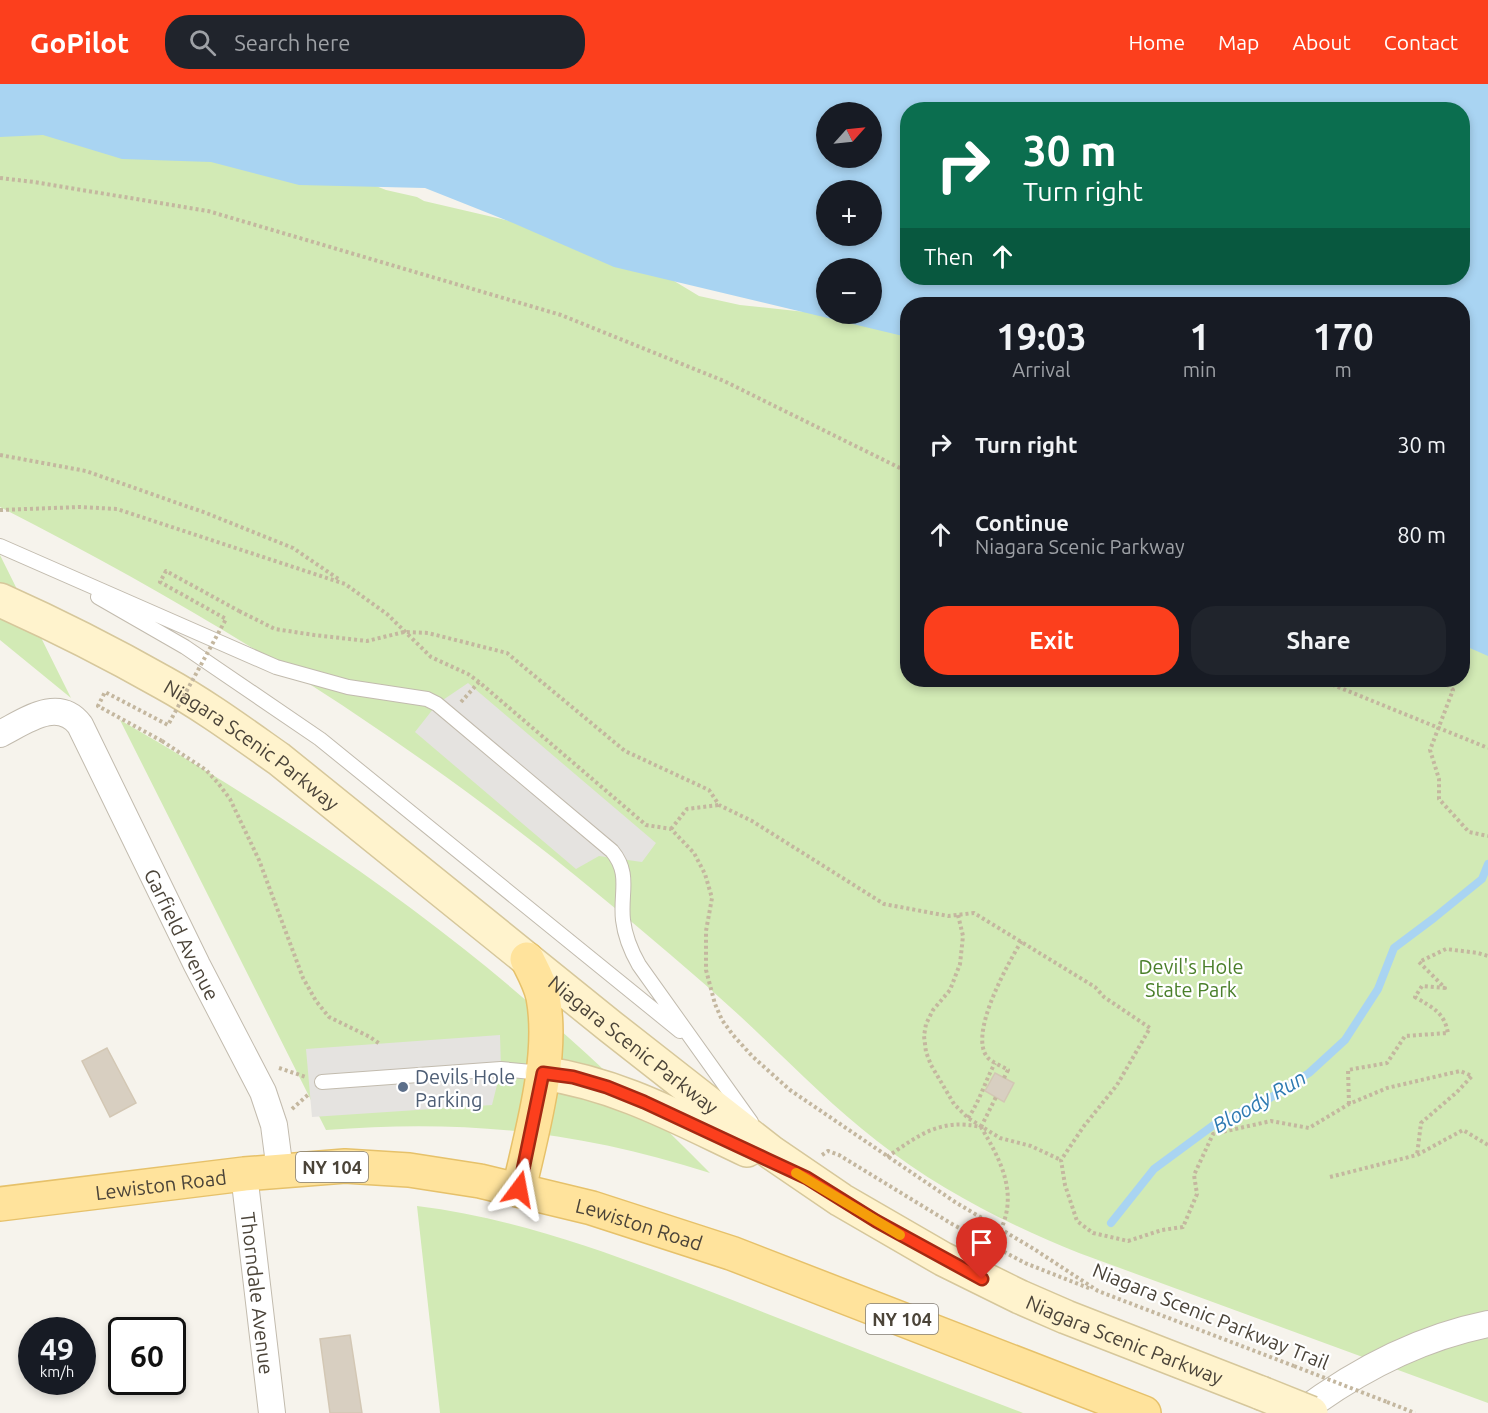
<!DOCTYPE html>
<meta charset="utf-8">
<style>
:root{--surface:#171b24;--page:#20242c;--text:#f1f3f6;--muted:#9ea1a6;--accent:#fc3f1d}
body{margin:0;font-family:Ubuntu,sans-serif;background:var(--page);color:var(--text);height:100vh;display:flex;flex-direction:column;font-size:22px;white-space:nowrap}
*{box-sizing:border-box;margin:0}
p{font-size:20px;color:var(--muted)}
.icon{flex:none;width:33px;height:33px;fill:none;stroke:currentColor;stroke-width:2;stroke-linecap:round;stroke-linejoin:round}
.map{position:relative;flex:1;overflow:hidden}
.sheet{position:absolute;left:900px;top:213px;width:570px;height:390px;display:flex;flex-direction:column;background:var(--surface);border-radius:24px;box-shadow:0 3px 9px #0003}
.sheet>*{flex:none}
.hud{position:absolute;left:900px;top:18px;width:570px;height:183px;border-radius:24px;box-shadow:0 3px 9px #0003;background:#0b6e4f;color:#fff;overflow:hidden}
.needle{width:39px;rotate:63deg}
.tools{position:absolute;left:816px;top:18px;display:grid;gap:12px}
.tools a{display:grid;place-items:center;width:66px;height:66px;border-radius:50%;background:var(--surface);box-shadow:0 3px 9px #0003;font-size:30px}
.speed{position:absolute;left:18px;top:1233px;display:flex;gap:12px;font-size:30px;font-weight:700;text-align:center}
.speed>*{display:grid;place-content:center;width:78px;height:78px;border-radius:50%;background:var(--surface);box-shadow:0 3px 9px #0003;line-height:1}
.speed small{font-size:15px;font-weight:400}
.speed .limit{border:3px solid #111;border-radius:9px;background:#fff;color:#111}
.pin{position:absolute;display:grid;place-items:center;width:51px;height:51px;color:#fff;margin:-62px -26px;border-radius:50% 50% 50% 0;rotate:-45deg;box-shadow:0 0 6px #0007}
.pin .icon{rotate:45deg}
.me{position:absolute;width:66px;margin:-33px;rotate:13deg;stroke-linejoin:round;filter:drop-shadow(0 0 4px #0008)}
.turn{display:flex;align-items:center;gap:21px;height:126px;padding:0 24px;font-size:27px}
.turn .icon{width:78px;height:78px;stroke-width:2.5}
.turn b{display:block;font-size:42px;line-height:51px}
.then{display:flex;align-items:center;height:57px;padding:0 24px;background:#0003;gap:12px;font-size:22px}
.eta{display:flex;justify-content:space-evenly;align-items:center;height:102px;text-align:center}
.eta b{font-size:36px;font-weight:600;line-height:42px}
.action{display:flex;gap:12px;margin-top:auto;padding:12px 24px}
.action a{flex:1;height:69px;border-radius:24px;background:var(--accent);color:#fff;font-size:24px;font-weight:600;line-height:69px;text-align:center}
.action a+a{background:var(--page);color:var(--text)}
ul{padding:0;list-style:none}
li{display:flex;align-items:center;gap:18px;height:90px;padding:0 24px}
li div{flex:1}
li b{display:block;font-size:22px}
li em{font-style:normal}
header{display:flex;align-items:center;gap:36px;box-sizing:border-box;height:84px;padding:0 30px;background:var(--accent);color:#fff}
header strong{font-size:28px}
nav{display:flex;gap:33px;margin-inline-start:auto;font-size:21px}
.search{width:420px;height:54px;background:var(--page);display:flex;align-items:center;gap:15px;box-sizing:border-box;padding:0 21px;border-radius:24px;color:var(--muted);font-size:22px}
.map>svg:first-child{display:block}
.green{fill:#d2eab5}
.parking{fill:#e5e3e0}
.water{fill:#a9d4f2;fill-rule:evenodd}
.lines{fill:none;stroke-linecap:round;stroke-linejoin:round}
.stream{stroke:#a9d4f2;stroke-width:8}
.building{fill:#d8cfc1;stroke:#d3c7b4;stroke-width:1.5}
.lane-casing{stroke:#c2bbae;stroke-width:16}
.street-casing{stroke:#c2bbae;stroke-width:28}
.secondary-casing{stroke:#d6c79b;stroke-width:36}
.primary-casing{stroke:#e6c16a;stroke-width:36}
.path{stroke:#c4b79f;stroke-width:4;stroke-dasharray:3 3;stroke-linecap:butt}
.lane{stroke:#fff;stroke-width:14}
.street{stroke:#fff;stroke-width:26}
.secondary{stroke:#fff3cd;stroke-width:33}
.primary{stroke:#ffe39c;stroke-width:33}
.secondary-bridge-casing{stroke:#d6c79b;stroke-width:36;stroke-linecap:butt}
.path-bridge{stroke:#c4b79f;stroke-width:4;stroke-dasharray:3 3;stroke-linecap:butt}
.secondary-bridge{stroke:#fff3cd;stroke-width:33}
.route-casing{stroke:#a42913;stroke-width:15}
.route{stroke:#fc3f1d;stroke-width:10}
.slow{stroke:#f59e0b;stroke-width:10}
.service-dot{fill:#5c6f8a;stroke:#fff;stroke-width:2}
.labels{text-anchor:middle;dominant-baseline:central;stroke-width:4.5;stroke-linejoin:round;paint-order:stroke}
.shield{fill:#fff;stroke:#817c74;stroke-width:1.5}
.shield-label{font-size:18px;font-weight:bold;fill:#4b4439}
.street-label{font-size:20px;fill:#4b4439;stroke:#fff}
.park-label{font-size:20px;fill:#4a7f2a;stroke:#fff}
.service-label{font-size:20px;fill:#4e5e75;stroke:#fff;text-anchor:start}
.water-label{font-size:21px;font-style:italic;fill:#2e7ab2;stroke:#fff}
</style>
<header>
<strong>GoPilot</strong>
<div class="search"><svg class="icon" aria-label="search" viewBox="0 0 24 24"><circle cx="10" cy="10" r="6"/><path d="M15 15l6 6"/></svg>Search here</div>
<nav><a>Home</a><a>Map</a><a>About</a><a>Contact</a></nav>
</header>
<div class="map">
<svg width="1488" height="1329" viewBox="0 0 1488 1329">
<rect width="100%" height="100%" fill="#f6f3ec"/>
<!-- green -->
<path class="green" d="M 22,40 L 353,93 L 386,106 L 417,113 L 424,117 L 510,137 L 636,174 L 699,212 L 740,221 L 824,230 L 872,230 L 907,234 L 908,596 L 1462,596 L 1463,527 L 1488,543 L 1488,1319 L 1079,1169 C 1007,1140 938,1105 877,1057 C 828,1019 785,974 740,932 C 694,890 647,850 599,811 C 415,659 213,531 0,423 L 0,48 Z
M 0,471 L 71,614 L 0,556 Z
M 120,636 C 240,705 356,779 464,865 C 551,934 632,1010 710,1089 C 577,1047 465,1035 326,1046 Z
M 417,1122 C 530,1136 630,1177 735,1217 C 831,1255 927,1292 1023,1329 L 440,1329 Z"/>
<!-- parking -->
<path class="parking" d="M 468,599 L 656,759 L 642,778 L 599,772 L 576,785 L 415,648 L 437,620 Z
M 500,951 L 501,985 L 492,1021 L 312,1033 L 306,965 Z"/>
<!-- water -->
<path class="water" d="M 0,0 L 1488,0 L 1488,572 L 1463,561 L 1462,220 L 908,220 L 907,253 L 614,183 L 513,139 L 425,104 L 299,101 L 211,78 L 122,75 L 43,51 L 0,53 ZM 908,26 L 1462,26 L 1462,194 L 908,194 ZM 826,28 L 872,28 L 872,74 L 826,74 ZM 826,106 L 872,106 L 872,152 L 826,152 ZM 826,184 L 872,184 L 872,230 L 826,230 Z"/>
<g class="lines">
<!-- stream -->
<path class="stream" d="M 1111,1139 L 1154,1085 L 1215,1040 L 1267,1016 L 1309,989 L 1345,956 L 1378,905 L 1394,864 L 1434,834 L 1482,795 L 1488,780"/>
</g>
<!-- building -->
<path class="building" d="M 107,964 L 136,1019 L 110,1033 L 82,977 Z
M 995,989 L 1014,999 L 1004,1018 L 985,1007 Z
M 350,1251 L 362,1329 L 330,1329 L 320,1255 Z"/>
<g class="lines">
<defs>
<path id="lane" d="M 0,462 L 276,583 L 348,603 L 427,615 L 437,620 L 612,767 C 631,790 620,809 623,836 C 625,853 631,867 639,881 L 751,1038
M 98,513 L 185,563 L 320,655 L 680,947
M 322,998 L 501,985 L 542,989"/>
<g id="street">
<path id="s1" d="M 0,650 C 24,638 58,612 80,641 L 197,881 L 263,1008 L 274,1041 L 280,1087"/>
<path id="s2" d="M 244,1090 L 272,1329"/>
<path d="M 1300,1329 C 1356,1287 1419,1254 1488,1240"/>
</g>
<g id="secondary">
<path id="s3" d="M 0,516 C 56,541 111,569 164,599 C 204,621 242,649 279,675 L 611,943 L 772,1069 L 841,1116 L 943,1175 L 1020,1213 L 1066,1233 L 1261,1309"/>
<path d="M 542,989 C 618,1000 679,1034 747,1066"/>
</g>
<g id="primary">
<path d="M 519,1105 C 532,1047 554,972 543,913 C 540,899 533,887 527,875"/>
<path id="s4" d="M 0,1120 L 244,1090 L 345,1082 L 409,1086 L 480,1097 L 592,1124 L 731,1169 L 1144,1329"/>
</g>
</defs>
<!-- lane casing -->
<use href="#lane" class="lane-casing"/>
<!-- street casing -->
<use href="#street" class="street-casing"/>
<!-- secondary casing -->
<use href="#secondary" class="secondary-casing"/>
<!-- primary casing -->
<use href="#primary" class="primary-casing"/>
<!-- path -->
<path class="path" d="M 0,94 L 34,98 L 208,127 L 561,231 L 724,297 L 908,388
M 0,371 L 86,387 L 206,429 L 293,464 L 340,496
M 0,426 L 80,423 L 117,425 L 345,500 L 387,530 L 431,573 L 468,590 L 479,598 L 646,741 L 671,745 L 694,769 L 705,790 L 712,814 L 706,847 L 706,886 L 715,920 L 722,936 L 733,951 L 752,972 L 790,1006 L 955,1118 L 1034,1165 L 1098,1207 L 1294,1282
M 239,527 L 275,545 L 314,551 L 367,557 L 404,548 L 428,549 L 507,569 L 625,667 L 709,706 L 719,721 L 752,737 L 884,820 L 948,832 L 974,829 L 1095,903 L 1104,913 L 1150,944 L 1117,1001 L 1084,1042 L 1061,1076 L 1065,1101 L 1077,1137 L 1093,1149 L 1128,1157 L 1162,1146 L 1183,1143 L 1197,1110 L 1194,1091 L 1213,1050 L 1271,1037 L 1309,1044 L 1349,1020 L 1387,1004 L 1460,987 L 1472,992 L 1457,1008 L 1421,1039 L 1417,1071
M 1321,596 L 1488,664
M 1443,596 L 1453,606 L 1430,666 L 1439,695 L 1439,715 L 1469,748 L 1488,752
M 461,618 L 479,598
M 162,657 L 206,686 L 218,699 L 230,715 L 259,776 L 303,894 L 316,917 L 329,933 L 370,953 L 380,960
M 671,745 L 687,725 L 719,721
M 958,831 L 963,852 L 960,880 L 950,906 L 933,926 L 926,940 L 924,952 L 926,968 L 931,981 L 954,1020 L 968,1034 L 1000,1054 L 1031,1062 L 1061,1076
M 279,984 L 306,993
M 1004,994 L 1008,986 C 1002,982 993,979 988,974 C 967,951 1009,878 1022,856
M 1349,1020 L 1348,986 L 1387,979 L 1405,952 L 1448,949 C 1444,928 1433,924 1415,913 L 1422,902 L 1445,904 L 1419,878 L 1446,865 L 1478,869 L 1488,872
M 292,1025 L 309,1010
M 968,1034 C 980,1017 985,997 995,979
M 981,1043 L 996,1013
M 822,1071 L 828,1067 L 839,1071 L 952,1140 L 1025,1179 L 1091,1205
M 887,1073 C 919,1051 940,1034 981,1043 C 1000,1075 1018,1108 1001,1145
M 1330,1093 L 1417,1071 L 1463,1046 L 1488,1061
M 1387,1318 L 1415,1329"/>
<!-- lane -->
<use href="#lane" class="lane"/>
<!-- street -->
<use href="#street" class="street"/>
<!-- secondary -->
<use href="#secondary" class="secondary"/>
<!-- primary -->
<use href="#primary" class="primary"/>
<defs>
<path id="secondary-bridge" d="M 1261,1309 L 1311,1329"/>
</defs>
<!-- secondary-bridge casing -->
<use href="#secondary-bridge" class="secondary-bridge-casing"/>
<!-- path-bridge -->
<path class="path-bridge" d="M 162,657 L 98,622 L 105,608 L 168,641 L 226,535 L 160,498 L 166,487 L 239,527
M 1294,1282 L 1387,1318"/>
<!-- secondary-bridge -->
<use href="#secondary-bridge" class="secondary-bridge"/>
</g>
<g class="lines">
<defs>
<path id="route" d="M 519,1105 L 543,989 L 573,993 L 607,1003 L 644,1018 L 766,1075 L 807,1094 L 876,1137 L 982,1195"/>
</defs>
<!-- route casing -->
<use href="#route" class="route-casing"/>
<!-- route -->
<use href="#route" class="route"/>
<!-- slow -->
<path class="slow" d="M 796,1089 L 900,1151"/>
</g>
<!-- markers -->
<circle class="service-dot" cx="403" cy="1003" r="6"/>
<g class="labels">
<!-- shield labels -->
<g class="shield">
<rect x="296" y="1068" width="72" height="30" rx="4.5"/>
<rect x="866" y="1220" width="72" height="30" rx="4.5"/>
</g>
<g class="shield-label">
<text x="332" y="1083">NY 104</text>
<text x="902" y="1235">NY 104</text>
</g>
<!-- street labels -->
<g class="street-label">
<text stroke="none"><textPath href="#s3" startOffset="291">Niagara Scenic Parkway</textPath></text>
<text stroke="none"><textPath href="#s1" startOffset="322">Garfield Avenue</textPath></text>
<text stroke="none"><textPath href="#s3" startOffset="777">Niagara Scenic Parkway</textPath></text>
<text stroke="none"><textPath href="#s4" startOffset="162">Lewiston Road</textPath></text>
<text stroke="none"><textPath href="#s4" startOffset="648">Lewiston Road</textPath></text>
<text stroke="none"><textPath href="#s2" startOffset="120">Thorndale Avenue</textPath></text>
<text transform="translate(1211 1232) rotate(22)">Niagara Scenic Parkway Trail</text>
<text stroke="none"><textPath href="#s3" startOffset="1353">Niagara Scenic Parkway</textPath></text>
</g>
<!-- park labels -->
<g class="park-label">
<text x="1191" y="882">Devil's Hole<tspan x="1191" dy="23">State Park</tspan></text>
</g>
<!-- service labels -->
<g class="service-label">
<text x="415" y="992">Devils Hole<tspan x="415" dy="23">Parking</tspan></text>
</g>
<!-- water labels -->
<g class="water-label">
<text transform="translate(1259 1017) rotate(-30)">Bloody Run</text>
</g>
</g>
</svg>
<div class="tools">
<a><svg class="needle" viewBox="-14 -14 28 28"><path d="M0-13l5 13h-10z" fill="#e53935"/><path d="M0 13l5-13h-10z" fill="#9ea1a6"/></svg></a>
<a>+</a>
<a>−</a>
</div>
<div class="speed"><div>49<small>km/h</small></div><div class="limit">60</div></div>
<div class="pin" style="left:982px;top:1195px;background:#d93025"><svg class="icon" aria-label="arrive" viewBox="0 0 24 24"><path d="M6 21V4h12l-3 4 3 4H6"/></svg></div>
<svg class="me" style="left:519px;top:1105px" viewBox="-20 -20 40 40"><path d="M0-17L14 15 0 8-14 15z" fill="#fc3f1d" stroke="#fff" stroke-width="4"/></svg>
<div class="hud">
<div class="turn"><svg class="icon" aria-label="right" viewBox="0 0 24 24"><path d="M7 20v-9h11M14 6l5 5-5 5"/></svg><div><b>30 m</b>Turn right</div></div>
<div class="then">Then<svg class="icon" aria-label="ahead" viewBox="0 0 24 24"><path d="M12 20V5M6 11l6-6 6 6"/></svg></div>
</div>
<section class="sheet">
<div class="eta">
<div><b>19:03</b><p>Arrival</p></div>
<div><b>1</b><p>min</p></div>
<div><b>170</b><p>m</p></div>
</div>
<ul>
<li><svg class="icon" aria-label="right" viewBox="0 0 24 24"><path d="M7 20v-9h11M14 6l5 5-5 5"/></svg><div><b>Turn right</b></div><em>30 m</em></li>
<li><svg class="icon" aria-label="ahead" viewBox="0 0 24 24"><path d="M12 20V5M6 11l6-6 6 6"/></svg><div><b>Continue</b><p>Niagara Scenic Parkway</p></div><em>80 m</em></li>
</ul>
<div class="action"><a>Exit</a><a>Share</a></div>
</section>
</div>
